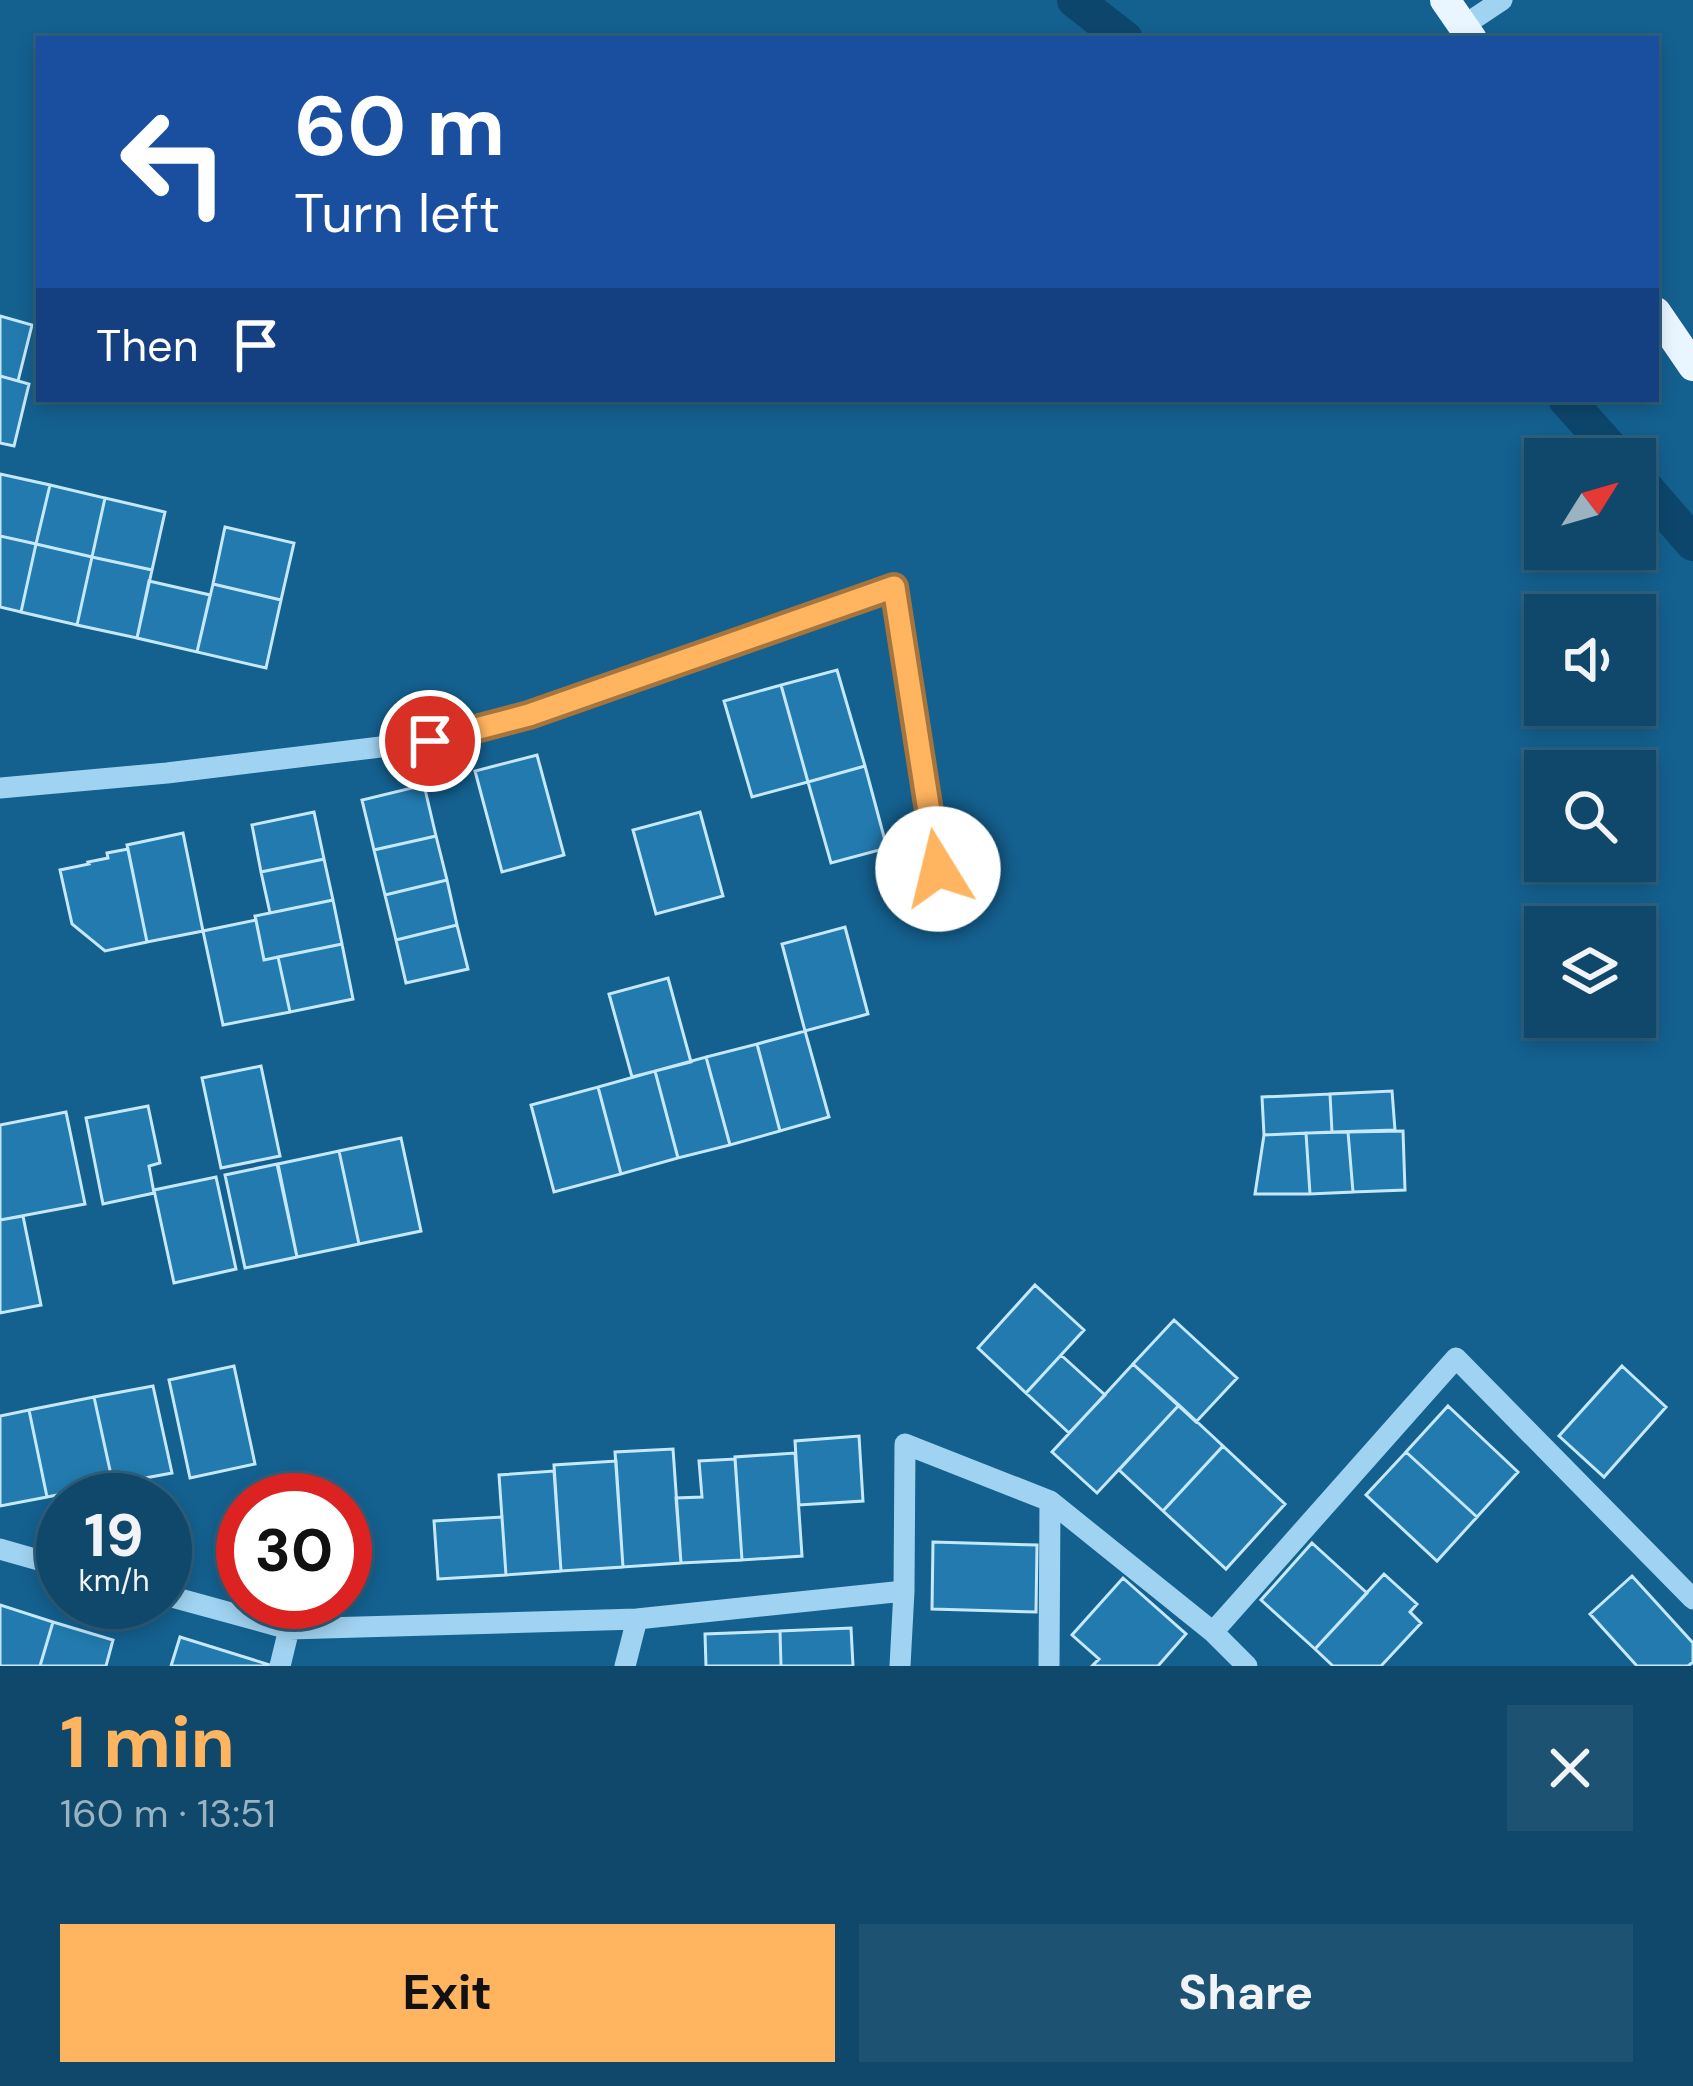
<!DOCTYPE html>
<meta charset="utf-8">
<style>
:root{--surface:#0f486b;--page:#1d5273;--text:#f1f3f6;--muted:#9bb2c1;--line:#2f607e;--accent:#ffb45f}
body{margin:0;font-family:"DM Sans",sans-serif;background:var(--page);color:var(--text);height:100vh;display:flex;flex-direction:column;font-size:45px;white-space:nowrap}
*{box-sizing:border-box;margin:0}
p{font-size:39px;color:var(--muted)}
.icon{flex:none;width:66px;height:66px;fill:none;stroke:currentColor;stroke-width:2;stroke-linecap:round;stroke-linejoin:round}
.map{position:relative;height:1666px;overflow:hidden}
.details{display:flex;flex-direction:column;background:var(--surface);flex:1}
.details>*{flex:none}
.hud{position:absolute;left:36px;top:36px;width:1623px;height:366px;border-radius:0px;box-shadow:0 6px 18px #0003,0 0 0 3px var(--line);background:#1a4fa0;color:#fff;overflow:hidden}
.needle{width:78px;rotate:53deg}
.buttons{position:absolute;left:1524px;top:438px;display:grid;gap:24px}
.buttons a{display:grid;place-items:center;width:132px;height:132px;border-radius:0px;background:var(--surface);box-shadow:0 6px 18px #0003,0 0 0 3px var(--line);font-size:60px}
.speed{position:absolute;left:36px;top:1473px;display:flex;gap:24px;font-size:60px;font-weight:700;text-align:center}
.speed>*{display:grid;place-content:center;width:156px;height:156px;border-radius:50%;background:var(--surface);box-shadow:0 6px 18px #0003,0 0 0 3px var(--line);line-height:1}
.speed small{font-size:30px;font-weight:400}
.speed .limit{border:18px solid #d22;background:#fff;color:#111}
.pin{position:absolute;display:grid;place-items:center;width:102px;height:102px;color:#fff;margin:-51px;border:6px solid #fff;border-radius:50%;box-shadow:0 3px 12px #0007}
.me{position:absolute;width:132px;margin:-66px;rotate:351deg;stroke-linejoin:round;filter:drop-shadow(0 0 9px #0008)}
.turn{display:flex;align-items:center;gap:42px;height:252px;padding:0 60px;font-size:54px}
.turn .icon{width:156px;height:156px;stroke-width:2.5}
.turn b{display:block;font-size:84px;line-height:102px}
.then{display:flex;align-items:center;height:114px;padding:0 60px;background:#0003;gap:24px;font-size:45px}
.round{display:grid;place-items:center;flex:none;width:126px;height:126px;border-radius:0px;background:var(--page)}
.head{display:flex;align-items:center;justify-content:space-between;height:204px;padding:0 60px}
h1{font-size:72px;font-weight:700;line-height:90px;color:var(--accent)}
.button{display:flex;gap:24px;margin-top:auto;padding:24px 60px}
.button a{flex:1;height:138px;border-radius:0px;background:var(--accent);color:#111;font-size:48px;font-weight:700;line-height:138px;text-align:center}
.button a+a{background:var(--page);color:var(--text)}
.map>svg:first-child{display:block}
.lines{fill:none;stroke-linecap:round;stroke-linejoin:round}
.canal{stroke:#0d466c;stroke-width:36}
.building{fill:#227aae;stroke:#c6e8fc;stroke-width:3}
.minor{stroke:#a0d3f1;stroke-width:21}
.major{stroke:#e9f6ff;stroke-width:30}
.route-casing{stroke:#a6753e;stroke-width:30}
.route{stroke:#ffb45f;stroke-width:21}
</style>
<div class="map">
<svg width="1693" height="1666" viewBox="0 0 1693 1666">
<rect width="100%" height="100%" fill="#14608f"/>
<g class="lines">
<!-- canal -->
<path class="canal" d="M 1075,0 L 1125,39
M 1566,399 L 1620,459
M 1635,476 L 1693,543"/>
</g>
<!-- building -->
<path class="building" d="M 0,316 L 32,325 L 18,381 L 0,376 Z
M 0,376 L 29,384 L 14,446 L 0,443 Z
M 0,474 L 50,485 L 36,544 L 0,536 Z
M 50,485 L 105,498 L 92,557 L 36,544 Z
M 105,498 L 165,512 L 152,570 L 92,557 Z
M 225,527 L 294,543 L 281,600 L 213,584 Z
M 0,536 L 36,544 L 21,612 L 0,607 Z
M 36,544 L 92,557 L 77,625 L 21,612 Z
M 92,557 L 152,570 L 137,638 L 77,625 Z
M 149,581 L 210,595 L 197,652 L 137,638 Z
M 213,584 L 281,600 L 266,668 L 197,652 Z
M 837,670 L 865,766 L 808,782 L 781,685 Z
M 781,685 L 808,782 L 752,797 L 724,701 Z
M 537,755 L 564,855 L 502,872 L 475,771 Z
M 865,766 L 887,848 L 831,863 L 808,782 Z
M 424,785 L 436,836 L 374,850 L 362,800 Z
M 314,812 L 324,859 L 261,872 L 252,825 Z
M 700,812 L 723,896 L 656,914 L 633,830 Z
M 183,833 L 203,931 L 147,942 L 127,845 Z
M 436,836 L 447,880 L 385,895 L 374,850 Z
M 128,849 L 147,942 L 105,951 L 72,924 L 60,870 L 89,864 L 88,862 L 108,858 L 107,853 Z
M 324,859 L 333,900 L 270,913 L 261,872 Z
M 447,880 L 457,925 L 396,940 L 385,895 Z
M 333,900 L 342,944 L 264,960 L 255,916 Z
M 256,920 L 264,960 L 278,957 L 290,1012 L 223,1025 L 203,931 Z
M 457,925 L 468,969 L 406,983 L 396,940 Z
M 845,927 L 868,1014 L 805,1031 L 782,944 Z
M 342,944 L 353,999 L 290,1012 L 278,957 Z
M 668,978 L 691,1062 L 632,1077 L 609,994 Z
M 805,1031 L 829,1117 L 780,1131 L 757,1044 Z
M 757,1044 L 780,1131 L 730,1145 L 706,1057 Z
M 706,1057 L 730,1145 L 678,1158 L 655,1071 Z
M 261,1066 L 280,1156 L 221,1168 L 202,1078 Z
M 655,1071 L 678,1158 L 621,1174 L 598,1087 Z
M 598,1087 L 621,1174 L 554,1192 L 531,1105 Z
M 1392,1091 L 1395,1130 L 1332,1132 L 1330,1094 Z
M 1330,1094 L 1332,1132 L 1264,1135 L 1262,1097 Z
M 148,1106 L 160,1163 L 149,1166 L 154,1193 L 103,1204 L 86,1118 Z
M 66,1112 L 85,1204 L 0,1220 L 0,1125 Z
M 1403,1131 L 1405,1190 L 1353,1192 L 1348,1132 Z
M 1348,1132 L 1353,1192 L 1310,1194 L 1306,1133 Z
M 1306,1133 L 1310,1194 L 1255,1194 L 1264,1135 Z
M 401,1138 L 421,1231 L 359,1244 L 339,1151 Z
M 339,1151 L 359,1244 L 297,1257 L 278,1164 Z
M 277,1164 L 297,1257 L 245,1268 L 225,1175 Z
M 216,1177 L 236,1269 L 174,1283 L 154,1190 Z
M 23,1216 L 41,1305 L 0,1313 L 0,1220 Z
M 1035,1285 L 1084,1330 L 1026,1393 L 978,1348 Z
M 1174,1320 L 1237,1378 L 1196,1422 L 1133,1364 Z
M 1061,1355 L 1105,1395 L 1069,1433 L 1026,1393 Z
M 1133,1364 L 1179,1405 L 1097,1493 L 1052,1452 Z
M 234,1366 L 255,1464 L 190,1478 L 169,1380 Z
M 1622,1366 L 1666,1407 L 1604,1477 L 1559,1436 Z
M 153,1386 L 172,1473 L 113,1484 L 94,1397 Z
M 94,1397 L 113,1484 L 47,1497 L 29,1410 Z
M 1179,1405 L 1223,1446 L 1163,1511 L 1119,1470 Z
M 1448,1406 L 1518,1472 L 1477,1517 L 1406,1452 Z
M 29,1410 L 47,1497 L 0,1506 L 0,1416 Z
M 859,1436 L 863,1501 L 799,1505 L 795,1441 Z
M 1223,1446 L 1285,1504 L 1226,1569 L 1163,1511 Z
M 673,1449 L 681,1563 L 623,1567 L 615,1452 Z
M 1406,1452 L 1477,1517 L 1437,1561 L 1366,1495 Z
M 795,1453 L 802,1556 L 742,1560 L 735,1457 Z
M 735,1459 L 742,1560 L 681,1563 L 676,1498 L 702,1497 L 699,1461 Z
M 616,1461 L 623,1567 L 561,1571 L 554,1465 Z
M 554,1471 L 561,1571 L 506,1575 L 499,1475 Z
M 502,1517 L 506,1575 L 438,1579 L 434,1521 Z
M 933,1542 L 1037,1545 L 1036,1612 L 932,1609 Z
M 1312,1543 L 1367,1593 L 1315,1649 L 1261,1600 Z
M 1384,1574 L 1417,1604 L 1410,1612 L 1421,1623 L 1381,1666 L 1333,1666 L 1315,1649 Z
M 1632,1576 L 1693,1643 L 1693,1662 L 1688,1666 L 1637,1666 L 1590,1614 Z
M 1123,1578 L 1186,1634 L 1158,1666 L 1092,1666 L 1099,1659 L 1072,1635 Z
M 0,1605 L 53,1622 L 40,1666 L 0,1666 Z
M 53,1622 L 113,1640 L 106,1666 L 40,1666 Z
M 851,1628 L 853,1666 L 781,1666 L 780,1631 Z
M 780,1631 L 781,1666 L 706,1666 L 705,1634 Z
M 180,1637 L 270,1665 L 270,1666 L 171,1666 Z"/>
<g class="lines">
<!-- minor -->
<path class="minor" d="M 1463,26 L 1502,0
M 0,788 L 167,773 L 430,741 L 529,715 L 894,587 L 938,869
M 0,1549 L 63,1567
M 165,1595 L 289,1629 L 280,1666
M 289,1629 L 637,1619
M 1213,1632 L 1456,1358 L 1693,1599
M 625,1666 L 637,1619 L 904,1591 L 905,1444 L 1050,1501
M 900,1666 L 904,1591
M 1049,1666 L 1050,1501 L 1213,1632 L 1247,1666"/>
<!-- major -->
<path class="major" d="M 1445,0 L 1472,39
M 1656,312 L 1693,366"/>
</g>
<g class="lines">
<defs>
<path id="route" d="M 430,741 L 529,715 L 894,587 L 938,869"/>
</defs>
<!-- route casing -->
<use href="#route" class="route-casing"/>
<!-- route -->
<use href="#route" class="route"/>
</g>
</svg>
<div class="buttons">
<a><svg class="needle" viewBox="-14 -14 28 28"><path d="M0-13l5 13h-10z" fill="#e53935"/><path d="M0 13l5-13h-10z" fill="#9bb2c1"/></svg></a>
<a><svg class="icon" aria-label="sound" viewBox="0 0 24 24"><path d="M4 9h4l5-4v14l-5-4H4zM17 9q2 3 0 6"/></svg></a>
<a><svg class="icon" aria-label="search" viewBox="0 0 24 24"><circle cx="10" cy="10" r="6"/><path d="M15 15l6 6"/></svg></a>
<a><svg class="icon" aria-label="layers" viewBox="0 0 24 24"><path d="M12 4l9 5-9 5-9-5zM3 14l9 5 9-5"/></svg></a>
</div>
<div class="speed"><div>19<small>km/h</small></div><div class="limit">30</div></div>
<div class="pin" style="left:430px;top:741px;background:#d93025"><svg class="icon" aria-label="arrive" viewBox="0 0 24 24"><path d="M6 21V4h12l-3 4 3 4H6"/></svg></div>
<svg class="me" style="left:938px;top:869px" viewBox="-20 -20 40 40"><circle r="19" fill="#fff"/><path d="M0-13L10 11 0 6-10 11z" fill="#ffb45f"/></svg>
<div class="hud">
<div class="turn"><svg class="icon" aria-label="left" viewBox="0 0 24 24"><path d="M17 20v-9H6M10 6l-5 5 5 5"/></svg><div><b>60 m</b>Turn left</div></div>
<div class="then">Then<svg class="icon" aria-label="arrive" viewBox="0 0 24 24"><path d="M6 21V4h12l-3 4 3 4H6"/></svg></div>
</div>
</div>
<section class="details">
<div class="head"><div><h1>1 min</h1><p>160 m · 13:51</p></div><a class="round"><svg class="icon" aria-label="close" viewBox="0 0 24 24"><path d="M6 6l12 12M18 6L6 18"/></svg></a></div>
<div class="button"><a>Exit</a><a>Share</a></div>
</section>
